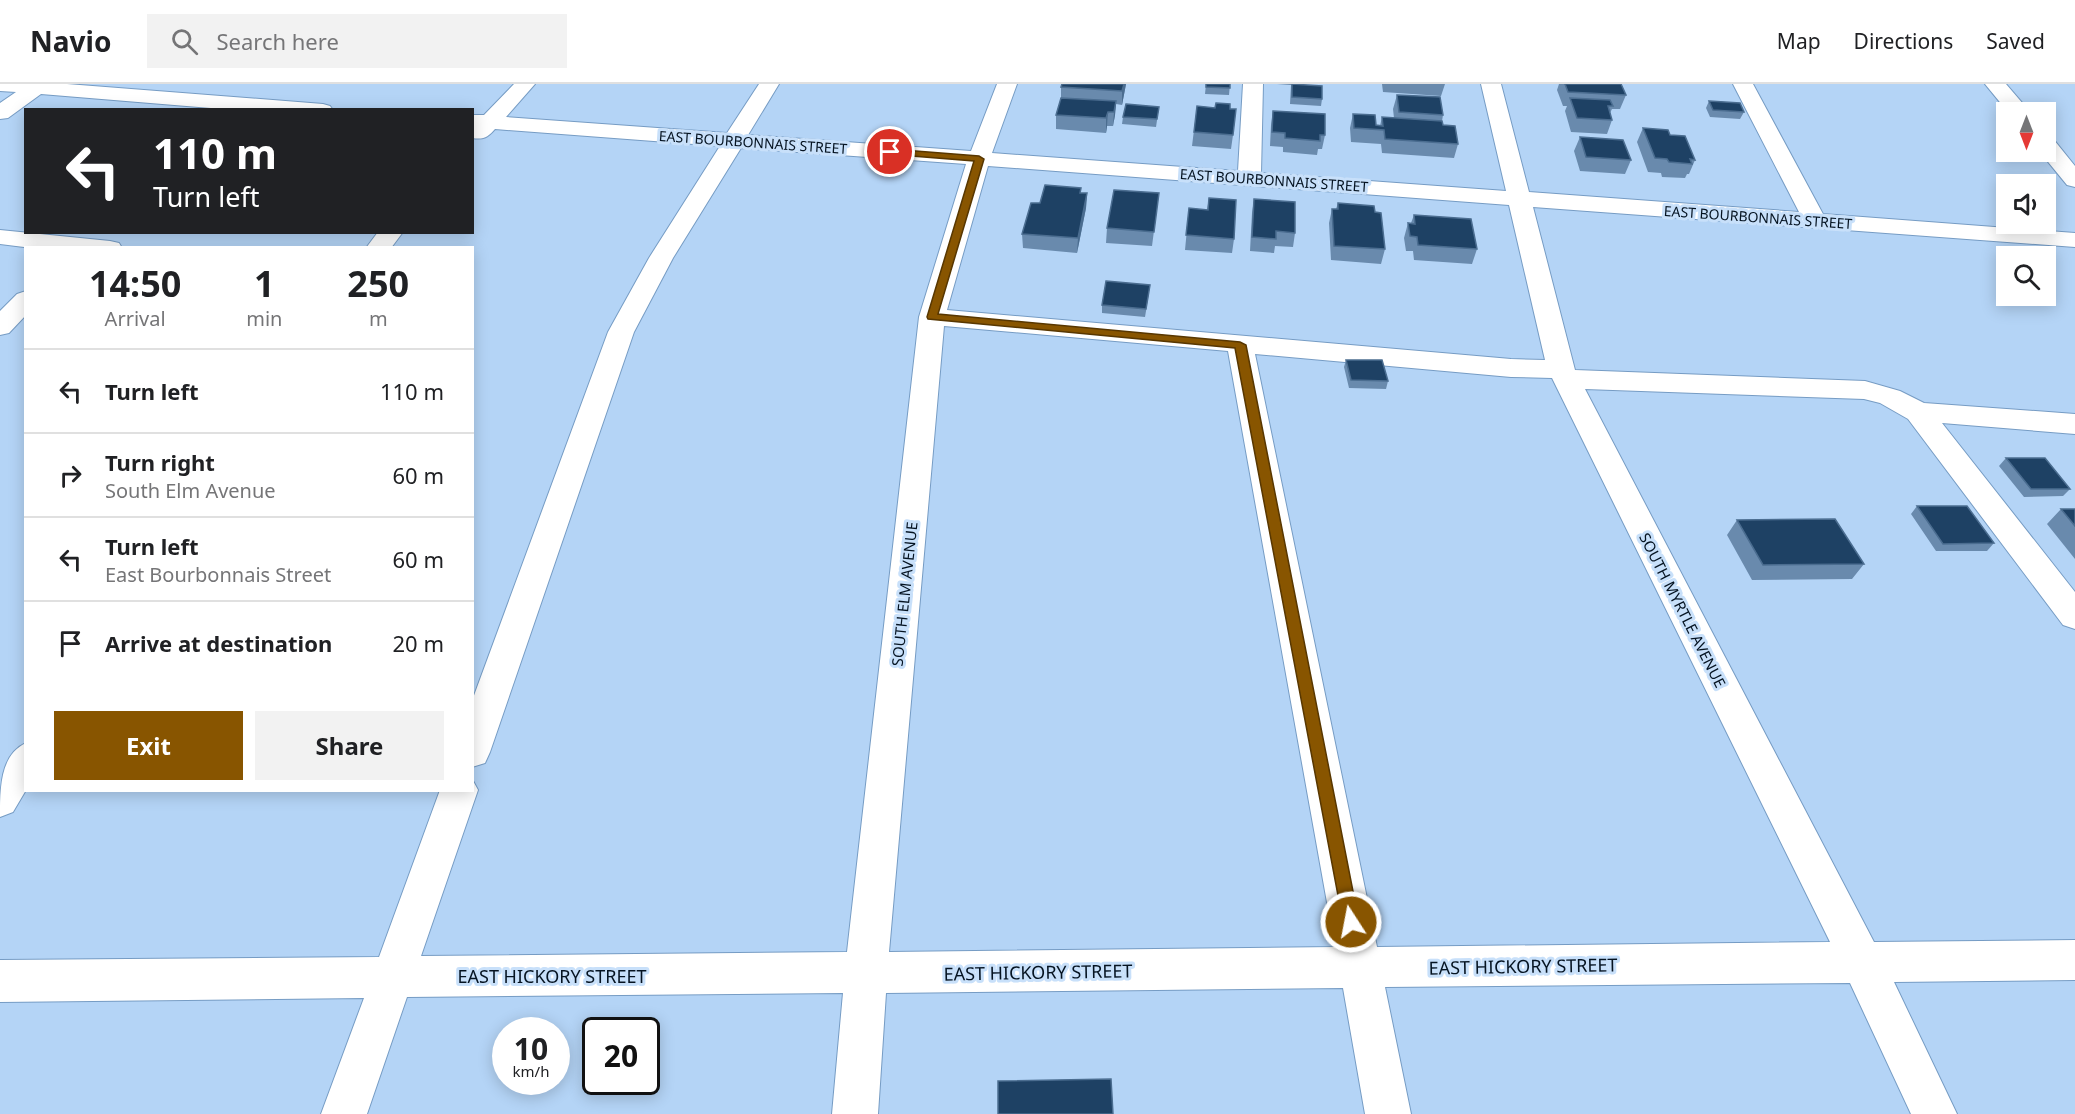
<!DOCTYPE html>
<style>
:root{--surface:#fff;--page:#f2f2f2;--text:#202124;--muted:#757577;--line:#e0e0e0;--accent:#850}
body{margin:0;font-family:"Noto Sans",sans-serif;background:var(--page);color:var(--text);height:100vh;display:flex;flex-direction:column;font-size:22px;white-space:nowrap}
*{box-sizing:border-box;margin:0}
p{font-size:20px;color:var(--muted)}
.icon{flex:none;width:33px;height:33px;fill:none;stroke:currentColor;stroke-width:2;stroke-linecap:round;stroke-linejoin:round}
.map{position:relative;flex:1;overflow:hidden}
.side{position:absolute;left:24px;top:162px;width:450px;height:546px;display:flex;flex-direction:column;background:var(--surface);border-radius:0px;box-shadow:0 3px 15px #0003}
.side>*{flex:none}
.guide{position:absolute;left:24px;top:24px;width:450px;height:126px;border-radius:0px;box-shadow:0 3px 15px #0003;background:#202124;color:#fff;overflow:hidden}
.needle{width:39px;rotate:180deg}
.fabs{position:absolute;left:1996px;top:18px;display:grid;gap:12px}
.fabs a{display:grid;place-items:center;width:60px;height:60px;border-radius:0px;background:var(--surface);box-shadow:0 3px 15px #0003;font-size:30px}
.speed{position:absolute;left:492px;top:933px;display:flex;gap:12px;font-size:30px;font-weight:700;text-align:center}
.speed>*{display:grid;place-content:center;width:78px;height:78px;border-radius:50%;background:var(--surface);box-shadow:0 3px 15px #0003;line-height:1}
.speed small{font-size:15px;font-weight:400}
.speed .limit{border:3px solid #111;border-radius:9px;background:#fff;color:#111}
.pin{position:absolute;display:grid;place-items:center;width:51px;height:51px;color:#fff;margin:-26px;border:3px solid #fff;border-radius:50%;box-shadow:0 2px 6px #0007}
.me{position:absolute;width:66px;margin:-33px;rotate:349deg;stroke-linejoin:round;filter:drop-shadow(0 0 4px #0008)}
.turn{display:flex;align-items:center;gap:21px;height:126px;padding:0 30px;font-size:27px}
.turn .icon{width:78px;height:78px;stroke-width:2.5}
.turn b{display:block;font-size:42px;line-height:51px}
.eta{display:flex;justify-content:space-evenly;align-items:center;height:102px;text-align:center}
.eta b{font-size:36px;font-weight:700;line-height:42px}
.action{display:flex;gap:12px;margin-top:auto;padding:12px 30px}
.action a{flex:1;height:69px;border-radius:0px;background:var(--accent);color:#fff;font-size:24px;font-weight:700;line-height:69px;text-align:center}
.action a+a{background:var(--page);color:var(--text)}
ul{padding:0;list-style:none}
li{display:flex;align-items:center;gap:18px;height:84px;padding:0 30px;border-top:2px solid var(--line)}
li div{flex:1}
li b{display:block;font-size:22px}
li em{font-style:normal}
header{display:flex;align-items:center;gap:36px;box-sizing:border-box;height:84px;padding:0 30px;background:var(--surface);border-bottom:2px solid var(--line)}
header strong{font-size:28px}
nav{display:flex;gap:33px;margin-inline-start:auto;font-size:21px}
.search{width:420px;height:54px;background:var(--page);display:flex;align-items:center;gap:15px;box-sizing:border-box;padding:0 21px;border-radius:0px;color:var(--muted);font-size:22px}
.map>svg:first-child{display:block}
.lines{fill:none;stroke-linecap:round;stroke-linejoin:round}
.minor-casing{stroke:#769cc4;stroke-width:2}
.minor{fill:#fff;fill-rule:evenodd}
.wall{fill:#698aad}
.shaded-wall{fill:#4b6d90}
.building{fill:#1e4164;stroke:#4b6d90;stroke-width:1.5}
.route{fill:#850;stroke:#583700;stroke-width:1.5}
.labels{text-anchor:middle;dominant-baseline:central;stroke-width:6;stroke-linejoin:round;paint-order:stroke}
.far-street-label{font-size:14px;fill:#051321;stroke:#c8e0fa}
.street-label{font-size:15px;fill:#051321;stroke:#c8e0fa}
.near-street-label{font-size:18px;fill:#051321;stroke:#c8e0fa}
</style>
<header>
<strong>Navio</strong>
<div class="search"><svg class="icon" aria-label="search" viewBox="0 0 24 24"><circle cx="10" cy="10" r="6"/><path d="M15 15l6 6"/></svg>Search here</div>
<nav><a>Map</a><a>Directions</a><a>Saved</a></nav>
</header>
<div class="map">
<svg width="2075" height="1030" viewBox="0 0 2075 1030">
<rect width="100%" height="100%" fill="#b4d4f6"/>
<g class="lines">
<defs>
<path id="minor" d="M 0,0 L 67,0 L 323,20 L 330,22 L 333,26 L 235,26 L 41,10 L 8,34 L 0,35 L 0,19 L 16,8 L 0,7 Z
M 514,0 L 535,0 L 506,33 L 727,49 L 759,0 L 779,0 L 748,51 L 971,67 L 997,0 L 1017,0 L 992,69 L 1238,87 L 1243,0 L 1263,0 L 1261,89 L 1506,107 L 1481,0 L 1501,0 L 1529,108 L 1799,128 L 1733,0 L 1753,0 L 1823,130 L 2075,149 L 2075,163 L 1533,123 L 1575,286 L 1865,297 L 1900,307 L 1924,319 L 2075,330 L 2075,350 L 1942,339 L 2075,508 L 2075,545 L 2063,541 L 1908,335 L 1880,319 L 1864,315 L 1585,305 L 1874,858 L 2075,856 L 2075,896 L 1894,898 L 1957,1030 L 1911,1030 L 1850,899 L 1385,903 L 1411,1030 L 1365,1030 L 1343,904 L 886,909 L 878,1030 L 832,1030 L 843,909 L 407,913 L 367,1030 L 321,1030 L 364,914 L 0,918 L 0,876 L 379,873 L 440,706 L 472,706 L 472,695 L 478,706 L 421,872 L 847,868 L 919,233 L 966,80 L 741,64 L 673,174 L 634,248 L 490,668 L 485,679 L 472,683 L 472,617 L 608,248 L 649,174 L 720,62 L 495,45 C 488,53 484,56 472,54 L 472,31 L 484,31 ZM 988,82 L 1509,121 L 1545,276 L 1511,275 L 947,226 ZM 944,242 L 1228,267 L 1335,863 L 889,868 ZM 1255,270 L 1511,293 L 1552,294 L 1830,858 L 1377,863 Z
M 1985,0 L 2006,0 L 2030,28 L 2008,28 Z
M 2046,54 L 2054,56 L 2075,82 L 2075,103 L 2067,101 L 2040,68 L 2046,68 Z
M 0,146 L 110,157 L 119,159 L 122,164 L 32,164 L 0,160 Z
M 378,148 L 403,148 L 391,164 L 366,164 Z
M 26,207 L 26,231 L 9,249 L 0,251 L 0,227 L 17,210 Z
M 26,659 L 26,706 L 13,728 L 0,733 C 0,704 0,671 26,659 Z"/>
</defs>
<!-- minor casing -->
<use href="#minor" class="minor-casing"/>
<!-- minor -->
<use href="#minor" class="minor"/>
</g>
<!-- wall -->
<path class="wall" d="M 1126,0 L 1122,21 L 1116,20 L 1115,31 L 1113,42 L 1107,42 L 1106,49 L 1056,45 L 1056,31 L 1061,14 L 1061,3 Z
M 1206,0 L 1230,0 L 1229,11 L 1205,10 Z
M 1277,0 L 1300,0 L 1322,15 L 1321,22 L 1290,20 L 1291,1 Z
M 1382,0 L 1445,0 L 1441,12 L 1383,8 Z
M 1559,0 L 1621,0 L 1626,11 L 1620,25 L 1612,25 L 1610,29 L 1612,36 L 1607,50 L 1571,48 L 1565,27 L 1567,22 L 1563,22 L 1557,6 Z
M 1397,11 L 1443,31 L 1442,37 L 1443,41 L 1458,60 L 1454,74 L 1382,69 L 1381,60 L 1351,58 L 1350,44 L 1353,30 L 1376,41 L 1380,42 L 1382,33 L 1394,34 L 1393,25 Z
M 1709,17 L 1744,28 L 1740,35 L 1710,33 L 1706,24 Z
M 1197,22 L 1230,25 L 1233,51 L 1231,65 L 1192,62 Z
M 1159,23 L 1156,43 L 1122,40 L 1123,33 Z
M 1273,27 L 1325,51 L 1322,65 L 1318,65 L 1317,71 L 1283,68 L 1283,63 L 1270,62 L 1271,41 Z
M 1643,44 L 1670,51 L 1695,76 L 1689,90 L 1687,90 L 1685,94 L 1662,93 L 1661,89 L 1648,88 L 1637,58 Z
M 1580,53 L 1631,76 L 1625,90 L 1580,87 L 1574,67 Z
M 1081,104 L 1081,109 L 1087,109 L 1086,124 L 1077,169 L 1023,164 L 1022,150 Z
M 1209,114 L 1234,155 L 1232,169 L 1185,166 L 1189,124 L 1207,126 Z
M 1254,115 L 1295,149 L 1293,163 L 1275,162 L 1274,169 L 1250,167 L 1252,129 Z
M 1338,119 L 1375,128 L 1385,165 L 1381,180 L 1331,176 L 1329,139 L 1332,125 L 1336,125 Z
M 1157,124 L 1152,162 L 1106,159 L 1107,144 Z
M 1414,131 L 1477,165 L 1472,180 L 1414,176 L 1413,167 L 1406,167 L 1404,154 L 1408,139 L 1411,139 Z
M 1149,209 L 1145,233 L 1102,229 L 1102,221 Z
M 1346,276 L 1388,297 L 1386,305 L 1349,304 L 1344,283 Z
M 2006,374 L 2070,405 L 2063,412 L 2024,413 L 1999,382 Z
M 1917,422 L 1994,459 L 1987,467 L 1936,467 L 1911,430 Z
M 2061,425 L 2075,425 L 2075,475 L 2047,440 Z
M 1737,436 L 1864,480 L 1852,495 L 1752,496 L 1727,451 Z"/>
<!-- shaded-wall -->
<path class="shaded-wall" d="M 1124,0 L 1126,0 L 1122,21 L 1122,7 Z
M 1116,17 L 1115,31 L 1113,42 L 1114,28 Z
M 1108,28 L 1107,42 L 1106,49 L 1106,34 Z
M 1087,109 L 1086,124 L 1077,169 L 1078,154 Z"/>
<!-- building -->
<path class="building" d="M 1062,0 L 1124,0 L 1122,7 L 1061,3 Z
M 1206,0 L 1230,0 L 1230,4 L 1206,3 Z
M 1292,0 L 1322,2 L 1322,15 L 1292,13 Z
M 1565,0 L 1621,0 L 1626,11 L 1568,8 Z
M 1397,11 L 1440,13 L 1443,31 L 1399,28 Z
M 1061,14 L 1116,17 L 1114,28 L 1108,28 L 1106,34 L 1056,31 Z
M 1570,14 L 1610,16 L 1613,22 L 1608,22 L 1612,36 L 1577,34 Z
M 1709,17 L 1740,19 L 1744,28 L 1713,26 Z
M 1216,19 L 1230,20 L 1230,25 L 1236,25 L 1233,51 L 1194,48 L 1197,22 L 1215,24 Z
M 1126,20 L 1159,23 L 1157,35 L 1123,33 Z
M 1273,27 L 1325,30 L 1325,51 L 1320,51 L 1320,57 L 1285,54 L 1285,49 L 1272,48 Z
M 1353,30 L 1375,31 L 1376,41 L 1383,42 L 1382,33 L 1442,37 L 1443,41 L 1455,42 L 1458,60 L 1385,55 L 1384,46 L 1354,44 Z
M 1643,44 L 1668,46 L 1670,51 L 1685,52 L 1695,76 L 1690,75 L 1692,80 L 1669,78 L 1667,75 L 1655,74 Z
M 1580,53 L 1623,56 L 1631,76 L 1586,73 Z
M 1045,101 L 1081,104 L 1080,109 L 1087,109 L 1078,154 L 1022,150 L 1031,119 L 1040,119 Z
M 1114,106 L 1159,109 L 1154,148 L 1107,144 Z
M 1209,114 L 1236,116 L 1234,155 L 1186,151 L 1189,124 L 1208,126 Z
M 1254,115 L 1295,118 L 1295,149 L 1276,147 L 1276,155 L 1252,153 Z
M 1338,119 L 1374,122 L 1375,128 L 1381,129 L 1385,165 L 1334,162 L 1332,125 L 1338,125 Z
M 1414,131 L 1471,135 L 1477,165 L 1418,161 L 1417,153 L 1410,152 L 1408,139 L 1415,140 Z
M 1106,197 L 1150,201 L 1146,225 L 1102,221 Z
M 1346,276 L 1382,276 L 1388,297 L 1351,296 Z
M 2006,374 L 2045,374 L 2070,405 L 2031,405 Z
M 1917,422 L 1967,422 L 1994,459 L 1943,460 Z
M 2061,425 L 2075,425 L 2075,442 Z
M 1835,435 L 1864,480 L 1763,481 L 1737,436 Z
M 1111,995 L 1113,1030 L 998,1030 L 998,997 Z"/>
<!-- route -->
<path class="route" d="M 890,65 L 979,72 L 984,75 L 938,230 L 1240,258 L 1246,261 L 1359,838 L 1357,843 L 1351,846 L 1345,843 L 1343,838 L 1235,264 L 928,235 L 927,233 L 974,77 L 887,70 L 887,66 Z"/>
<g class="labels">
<!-- far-street labels -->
<g class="far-street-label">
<text transform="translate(753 58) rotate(4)">EAST BOURBONNAIS STREET</text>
<text transform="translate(1274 96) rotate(4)">EAST BOURBONNAIS STREET</text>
<text transform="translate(1758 133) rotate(4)">EAST BOURBONNAIS STREET</text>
</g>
<!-- street labels -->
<g class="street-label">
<text transform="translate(904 510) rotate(-84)">SOUTH ELM AVENUE</text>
<text transform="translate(1683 526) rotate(63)">SOUTH MYRTLE AVENUE</text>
</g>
<!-- near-street labels -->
<g class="near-street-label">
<text transform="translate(1523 882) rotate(-1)">EAST HICKORY STREET</text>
<text transform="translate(1038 888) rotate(-1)">EAST HICKORY STREET</text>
<text x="552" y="892">EAST HICKORY STREET</text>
</g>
</g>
</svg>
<div class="fabs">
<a><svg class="needle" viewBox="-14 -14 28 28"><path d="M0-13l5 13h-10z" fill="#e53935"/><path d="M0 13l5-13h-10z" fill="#757577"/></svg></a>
<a><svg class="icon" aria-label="sound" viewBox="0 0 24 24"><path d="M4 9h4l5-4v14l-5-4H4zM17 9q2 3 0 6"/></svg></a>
<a><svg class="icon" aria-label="search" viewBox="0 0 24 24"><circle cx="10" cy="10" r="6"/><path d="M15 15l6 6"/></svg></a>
</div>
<div class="speed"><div>10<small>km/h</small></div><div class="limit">20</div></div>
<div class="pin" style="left:890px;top:68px;background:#d93025"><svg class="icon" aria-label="arrive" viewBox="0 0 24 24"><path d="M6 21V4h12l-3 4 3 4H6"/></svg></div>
<svg class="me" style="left:1351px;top:838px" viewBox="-20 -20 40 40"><circle r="17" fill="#850" stroke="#fff" stroke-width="3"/><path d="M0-11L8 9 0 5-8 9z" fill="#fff"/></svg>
<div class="guide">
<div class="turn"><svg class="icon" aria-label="left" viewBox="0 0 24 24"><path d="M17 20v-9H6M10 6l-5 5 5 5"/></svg><div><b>110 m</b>Turn left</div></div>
</div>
<section class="side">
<div class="eta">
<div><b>14:50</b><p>Arrival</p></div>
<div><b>1</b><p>min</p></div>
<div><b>250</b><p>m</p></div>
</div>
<ul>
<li><svg class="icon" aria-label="left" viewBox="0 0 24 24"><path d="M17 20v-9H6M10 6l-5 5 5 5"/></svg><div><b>Turn left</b></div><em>110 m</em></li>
<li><svg class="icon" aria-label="right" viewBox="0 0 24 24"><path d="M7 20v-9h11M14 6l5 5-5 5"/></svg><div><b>Turn right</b><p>South Elm Avenue</p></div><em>60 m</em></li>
<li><svg class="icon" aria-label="left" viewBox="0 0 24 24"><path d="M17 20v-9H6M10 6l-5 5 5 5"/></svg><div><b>Turn left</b><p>East Bourbonnais Street</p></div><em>60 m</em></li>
<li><svg class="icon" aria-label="arrive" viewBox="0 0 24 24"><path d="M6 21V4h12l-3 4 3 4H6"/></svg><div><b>Arrive at destination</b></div><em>20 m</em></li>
</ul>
<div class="action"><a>Exit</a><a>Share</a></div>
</section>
</div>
